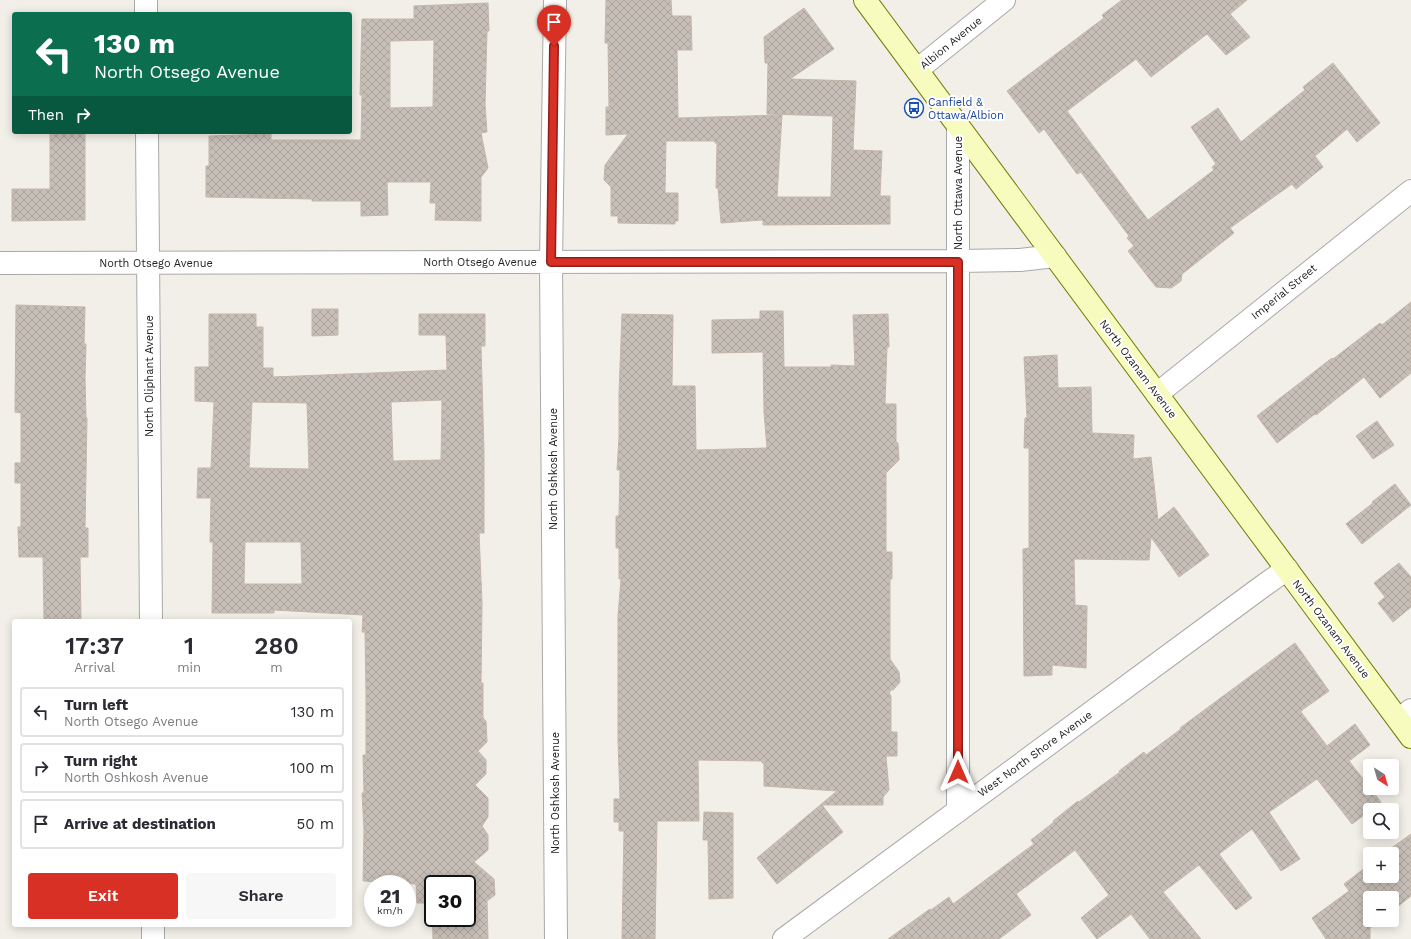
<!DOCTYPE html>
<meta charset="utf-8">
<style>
:root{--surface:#fff;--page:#f7f7f7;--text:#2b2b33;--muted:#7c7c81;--line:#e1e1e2;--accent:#d93025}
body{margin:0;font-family:"Work Sans",sans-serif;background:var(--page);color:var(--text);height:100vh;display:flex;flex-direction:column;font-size:15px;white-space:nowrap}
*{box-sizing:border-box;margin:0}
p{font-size:13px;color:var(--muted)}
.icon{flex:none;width:22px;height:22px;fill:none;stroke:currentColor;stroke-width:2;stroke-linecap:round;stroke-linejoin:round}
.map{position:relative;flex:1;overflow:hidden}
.panel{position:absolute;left:12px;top:619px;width:340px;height:308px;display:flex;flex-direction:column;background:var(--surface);border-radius:4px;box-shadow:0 2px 10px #0003}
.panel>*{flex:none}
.guide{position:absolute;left:12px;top:12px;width:340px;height:122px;border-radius:4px;box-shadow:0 2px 10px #0003;background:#0b6e4f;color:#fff;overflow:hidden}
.needle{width:26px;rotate:143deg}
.tools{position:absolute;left:1363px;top:759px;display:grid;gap:8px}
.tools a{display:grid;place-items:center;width:36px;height:36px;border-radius:4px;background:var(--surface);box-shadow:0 2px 10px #0003;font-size:20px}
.speed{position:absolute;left:364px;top:875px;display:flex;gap:8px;font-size:20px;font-weight:700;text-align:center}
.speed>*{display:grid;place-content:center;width:52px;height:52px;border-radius:50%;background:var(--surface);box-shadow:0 2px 10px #0003;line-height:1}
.speed small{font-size:10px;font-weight:400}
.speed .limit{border:2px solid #111;border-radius:6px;background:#fff;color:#111}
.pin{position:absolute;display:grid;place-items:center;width:34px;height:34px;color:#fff;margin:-41px -17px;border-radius:50% 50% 50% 0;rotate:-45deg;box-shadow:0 0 4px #0007}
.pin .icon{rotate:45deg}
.me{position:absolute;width:44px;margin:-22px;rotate:0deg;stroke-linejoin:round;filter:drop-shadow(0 0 3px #0008)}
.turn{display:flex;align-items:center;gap:14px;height:84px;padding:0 16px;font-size:18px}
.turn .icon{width:52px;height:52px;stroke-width:2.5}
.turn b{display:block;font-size:28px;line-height:34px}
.then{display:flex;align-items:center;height:38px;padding:0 16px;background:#0003;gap:8px;font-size:15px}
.eta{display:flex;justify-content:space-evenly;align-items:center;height:68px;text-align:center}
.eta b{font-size:24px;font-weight:600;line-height:28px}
.primary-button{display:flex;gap:8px;margin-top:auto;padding:8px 16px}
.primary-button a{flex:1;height:46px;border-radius:4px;background:var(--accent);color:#fff;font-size:16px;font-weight:600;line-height:46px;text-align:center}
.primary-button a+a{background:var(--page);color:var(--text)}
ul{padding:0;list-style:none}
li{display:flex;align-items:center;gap:12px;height:50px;margin:0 8px 6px;padding:0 8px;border:2px solid var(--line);border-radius:4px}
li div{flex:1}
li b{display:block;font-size:15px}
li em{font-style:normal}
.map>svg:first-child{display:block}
.building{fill:url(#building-cross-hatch);stroke:#c4b6aa;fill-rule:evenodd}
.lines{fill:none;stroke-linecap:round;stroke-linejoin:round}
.street-casing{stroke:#a9a9a9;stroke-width:24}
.secondary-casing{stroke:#6f7e04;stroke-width:24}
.street{stroke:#fff;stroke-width:22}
.secondary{stroke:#f7fbbe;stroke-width:22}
.route-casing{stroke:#8d1f18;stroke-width:10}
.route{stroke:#d93025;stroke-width:7}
.labels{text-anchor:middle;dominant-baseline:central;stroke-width:4;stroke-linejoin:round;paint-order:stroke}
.street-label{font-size:11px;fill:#222;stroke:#fff}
.transit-label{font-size:11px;fill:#164399;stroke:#fff;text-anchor:start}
</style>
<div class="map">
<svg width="1411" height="939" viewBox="0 0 1411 939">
<defs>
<pattern id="building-cross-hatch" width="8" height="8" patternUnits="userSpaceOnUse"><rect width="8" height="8" fill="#c7bfb7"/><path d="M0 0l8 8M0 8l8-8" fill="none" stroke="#aba49d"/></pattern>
</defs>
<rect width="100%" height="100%" fill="#f2efe8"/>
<!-- building -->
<path class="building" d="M 606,0 L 671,0 L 672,16 L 691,16 L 692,50 L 677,50 L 678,118 L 782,115 L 777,197 L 831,197 L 833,116 L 767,114 L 768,63 L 765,63 L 764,37 L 804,8 L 834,49 L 790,79 L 856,81 L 853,150 L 882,151 L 880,196 L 890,196 L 890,224 L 763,225 L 763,220 L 721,223 L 718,188 L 716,188 L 717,143 L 715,143 L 715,141 L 666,141 L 665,193 L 678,193 L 678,221 L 675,221 L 675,224 L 618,223 L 618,216 L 611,216 L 611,187 L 604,180 L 605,165 L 628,134 L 606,135 L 606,107 L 609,107 L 608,43 L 605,43 Z
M 1122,0 L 1247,0 L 1230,14 L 1250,37 L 1226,55 L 1207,34 L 1151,77 L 1136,59 L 1067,111 L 1148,220 L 1214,170 L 1212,167 L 1216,164 L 1191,127 L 1218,108 L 1241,142 L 1305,90 L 1303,87 L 1333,63 L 1380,123 L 1357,142 L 1347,129 L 1315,156 L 1323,167 L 1296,189 L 1292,184 L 1230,228 L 1234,233 L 1182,274 L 1181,281 L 1171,288 L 1156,287 L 1128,251 L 1134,246 L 1127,238 L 1129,236 L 1081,172 L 1077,174 L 1044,129 L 1039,133 L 1007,91 L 1104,18 L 1102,15 Z
M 488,3 L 489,31 L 487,31 L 485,105 L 487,132 L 481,133 L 488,168 L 481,177 L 481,221 L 435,220 L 436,203 L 430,203 L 431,182 L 387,182 L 388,215 L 361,216 L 361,201 L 312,201 L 312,199 L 206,197 L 206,166 L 209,166 L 209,136 L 271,134 L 271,140 L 361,140 L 362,95 L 360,95 L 362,19 L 414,19 L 414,6 ZM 434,40 L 433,107 L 390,108 L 390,41 Z
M 50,132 L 85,132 L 85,220 L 12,221 L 12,189 L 50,189 Z
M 1411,302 L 1411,373 L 1380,398 L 1364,377 L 1316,415 L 1315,414 L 1277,443 L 1257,416 L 1332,358 L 1333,359 L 1380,323 L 1382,325 Z
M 16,305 L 85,307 L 84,344 L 86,344 L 85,377 L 86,418 L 87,418 L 85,528 L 88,528 L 88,557 L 80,557 L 81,621 L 44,621 L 43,557 L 19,557 L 18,527 L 21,527 L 21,483 L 15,483 L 15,463 L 21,463 L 21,413 L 15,412 Z
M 312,309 L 338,309 L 338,335 L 312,336 Z
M 760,311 L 783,311 L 784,367 L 831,367 L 831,365 L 855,366 L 853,315 L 888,314 L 889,347 L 887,347 L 885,404 L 896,404 L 896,442 L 898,443 L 899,460 L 886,473 L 886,552 L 892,552 L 892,579 L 890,579 L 890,659 L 899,672 L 900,682 L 893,690 L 891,690 L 889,693 L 891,696 L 891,732 L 897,732 L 897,756 L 886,756 L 889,790 L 883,797 L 883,805 L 822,805 L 843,832 L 777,884 L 757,858 L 837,791 L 764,786 L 764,763 L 762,763 L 762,761 L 698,760 L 699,821 L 657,821 L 655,939 L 622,939 L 624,831 L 619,831 L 619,822 L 614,822 L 614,799 L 620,799 L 618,741 L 618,616 L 621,579 L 619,579 L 619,548 L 616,548 L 616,516 L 619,516 L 620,470 L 617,470 L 619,437 L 619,394 L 622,314 L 673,315 L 672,386 L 695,386 L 696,450 L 767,448 L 764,412 L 763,352 L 712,353 L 712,320 L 760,319 Z
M 209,314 L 256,314 L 256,327 L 263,327 L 263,368 L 273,368 L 273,377 L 447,370 L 446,335 L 419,335 L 419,314 L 485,314 L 485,346 L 481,346 L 484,452 L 484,533 L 479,533 L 482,603 L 481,683 L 483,683 L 483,718 L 486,721 L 487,742 L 478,751 L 486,760 L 486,774 L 475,785 L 488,798 L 488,817 L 482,826 L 488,835 L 488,850 L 474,862 L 494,879 L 495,895 L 487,901 L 488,939 L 433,939 L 432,903 L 417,903 L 416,884 L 363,881 L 364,830 L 362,793 L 364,793 L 363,755 L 366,755 L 366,694 L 365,632 L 362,632 L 363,615 L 274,610 L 274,613 L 212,613 L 213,542 L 210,542 L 211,498 L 197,498 L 198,468 L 211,468 L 214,402 L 195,401 L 195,367 L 209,367 ZM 442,400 L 441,460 L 393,461 L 391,402 ZM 252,402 L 307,403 L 309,469 L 249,468 ZM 245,542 L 301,542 L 302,584 L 244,584 ZM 433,884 L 467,884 L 467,918 L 433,918 Z
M 1057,355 L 1058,388 L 1091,387 L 1092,433 L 1134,435 L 1133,459 L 1151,457 L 1158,520 L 1174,507 L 1209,555 L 1179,577 L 1151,537 L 1149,560 L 1074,559 L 1075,605 L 1087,606 L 1086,668 L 1052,665 L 1052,675 L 1024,676 L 1023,549 L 1029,548 L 1029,448 L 1024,448 L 1025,418 L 1027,418 L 1024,357 Z
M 1377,421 L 1394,445 L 1373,459 L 1356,436 Z
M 1395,484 L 1411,505 L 1362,544 L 1346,524 L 1373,503 L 1372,502 Z
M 1399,563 L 1411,577 L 1411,607 L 1393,622 L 1378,603 L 1385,597 L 1374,583 Z
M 1295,643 L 1329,691 L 1302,710 L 1301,712 L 1327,746 L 1355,724 L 1370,745 L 1349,761 L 1381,802 L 1352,824 L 1317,779 L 1269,812 L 1300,859 L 1281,871 L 1252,829 L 1219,854 L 1252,898 L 1236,910 L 1199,865 L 1163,892 L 1201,939 L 1150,939 L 1131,914 L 1097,939 L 1081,918 L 1109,895 L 1075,850 L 1016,894 L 1031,915 L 999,939 L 888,939 L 930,909 L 931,910 L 949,897 L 953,904 L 1034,844 L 1031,840 L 1054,822 L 1053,821 L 1078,801 L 1079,802 L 1120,772 L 1119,771 L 1144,752 L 1146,755 L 1181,729 L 1180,728 Z
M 704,812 L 733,813 L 733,898 L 709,899 L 708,840 L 703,840 Z
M 1411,834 L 1411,896 L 1392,911 L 1392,898 L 1370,898 L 1370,920 L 1380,920 L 1370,928 L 1370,939 L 1326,939 L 1312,918 L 1349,891 L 1344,884 L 1370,864 L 1370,876 L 1392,876 L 1392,854 L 1383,854 Z"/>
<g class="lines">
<defs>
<path id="street" d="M 146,0 L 146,14
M 555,0 L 551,262 L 556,939
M 917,70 L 1004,0
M 147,132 L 151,621
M 0,263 L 958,261 L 1020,260 L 1055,256
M 1157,394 L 1411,191
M 1399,720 L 1411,710
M 958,811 L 958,126
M 153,925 L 153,939
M 784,939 L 1263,586 L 1287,569"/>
<path id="secondary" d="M 865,0 L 1411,737"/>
</defs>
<!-- street casing -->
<use href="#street" class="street-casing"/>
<!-- secondary casing -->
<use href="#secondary" class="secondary-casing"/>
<!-- street -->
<use href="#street" class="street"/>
<!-- secondary -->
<use href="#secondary" class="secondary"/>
</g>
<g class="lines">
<defs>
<path id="route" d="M 554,46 L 551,262 L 958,262 L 958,772"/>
</defs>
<!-- route casing -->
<use href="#route" class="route-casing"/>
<!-- route -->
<use href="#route" class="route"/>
</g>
<!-- icons -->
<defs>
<symbol id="bus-ring" viewBox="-11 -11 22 22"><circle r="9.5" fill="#fff" stroke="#1a4fb4" stroke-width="1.5"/><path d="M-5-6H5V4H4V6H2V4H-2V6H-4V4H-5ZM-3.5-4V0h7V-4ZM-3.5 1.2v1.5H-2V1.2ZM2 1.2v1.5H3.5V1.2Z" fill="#1a4fb4"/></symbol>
</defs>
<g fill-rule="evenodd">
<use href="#bus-ring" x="903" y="97" width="22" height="22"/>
</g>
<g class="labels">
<!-- street labels -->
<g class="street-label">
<text transform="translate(951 43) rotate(-39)">Albion Avenue</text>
<text transform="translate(958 193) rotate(-90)">North Ottawa Avenue</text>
<text x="480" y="262">North Otsego Avenue</text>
<text x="156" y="263">North Otsego Avenue</text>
<text transform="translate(1284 292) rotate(-39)">Imperial Street</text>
<text transform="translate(1138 369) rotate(53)">North Ozanam Avenue</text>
<text transform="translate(149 376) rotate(-90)">North Oliphant Avenue</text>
<text transform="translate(553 469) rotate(-90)">North Oshkosh Avenue</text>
<text transform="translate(1331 629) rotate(53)">North Ozanam Avenue</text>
<text transform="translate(1035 754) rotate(-36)">West North Shore Avenue</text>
<text transform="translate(555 793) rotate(-90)">North Oshkosh Avenue</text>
</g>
<!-- transit labels -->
<g class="transit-label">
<text x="928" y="102">Canfield &amp;<tspan x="928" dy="13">Ottawa/Albion</tspan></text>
</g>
</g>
</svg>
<div class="tools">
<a><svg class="needle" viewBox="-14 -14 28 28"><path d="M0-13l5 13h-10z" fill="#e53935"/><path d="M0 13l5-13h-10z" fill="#7c7c81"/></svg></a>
<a><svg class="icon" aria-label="search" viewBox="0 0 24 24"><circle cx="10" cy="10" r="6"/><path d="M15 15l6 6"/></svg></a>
<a>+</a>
<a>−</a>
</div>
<div class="speed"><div>21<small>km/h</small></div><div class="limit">30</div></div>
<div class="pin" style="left:554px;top:46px;background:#d93025"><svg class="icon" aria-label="arrive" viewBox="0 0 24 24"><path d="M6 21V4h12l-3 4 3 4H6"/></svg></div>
<svg class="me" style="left:958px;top:772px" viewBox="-20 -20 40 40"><path d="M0-17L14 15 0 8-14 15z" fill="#d93025" stroke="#fff" stroke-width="4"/></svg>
<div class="guide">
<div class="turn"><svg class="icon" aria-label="left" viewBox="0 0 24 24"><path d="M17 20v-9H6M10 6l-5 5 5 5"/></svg><div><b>130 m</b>North Otsego Avenue</div></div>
<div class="then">Then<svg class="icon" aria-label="right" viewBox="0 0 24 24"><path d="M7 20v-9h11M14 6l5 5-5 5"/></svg></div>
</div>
<section class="panel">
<div class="eta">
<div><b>17:37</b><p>Arrival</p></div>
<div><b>1</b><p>min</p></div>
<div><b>280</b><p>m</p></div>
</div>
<ul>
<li><svg class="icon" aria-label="left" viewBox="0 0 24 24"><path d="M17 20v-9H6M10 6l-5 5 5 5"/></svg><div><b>Turn left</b><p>North Otsego Avenue</p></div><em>130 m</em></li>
<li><svg class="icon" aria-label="right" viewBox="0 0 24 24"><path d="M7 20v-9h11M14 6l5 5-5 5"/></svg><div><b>Turn right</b><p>North Oshkosh Avenue</p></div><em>100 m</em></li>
<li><svg class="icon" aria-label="arrive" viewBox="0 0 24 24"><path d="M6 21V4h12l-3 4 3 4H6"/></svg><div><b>Arrive at destination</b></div><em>50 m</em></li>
</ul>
<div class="primary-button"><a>Exit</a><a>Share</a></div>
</section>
</div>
